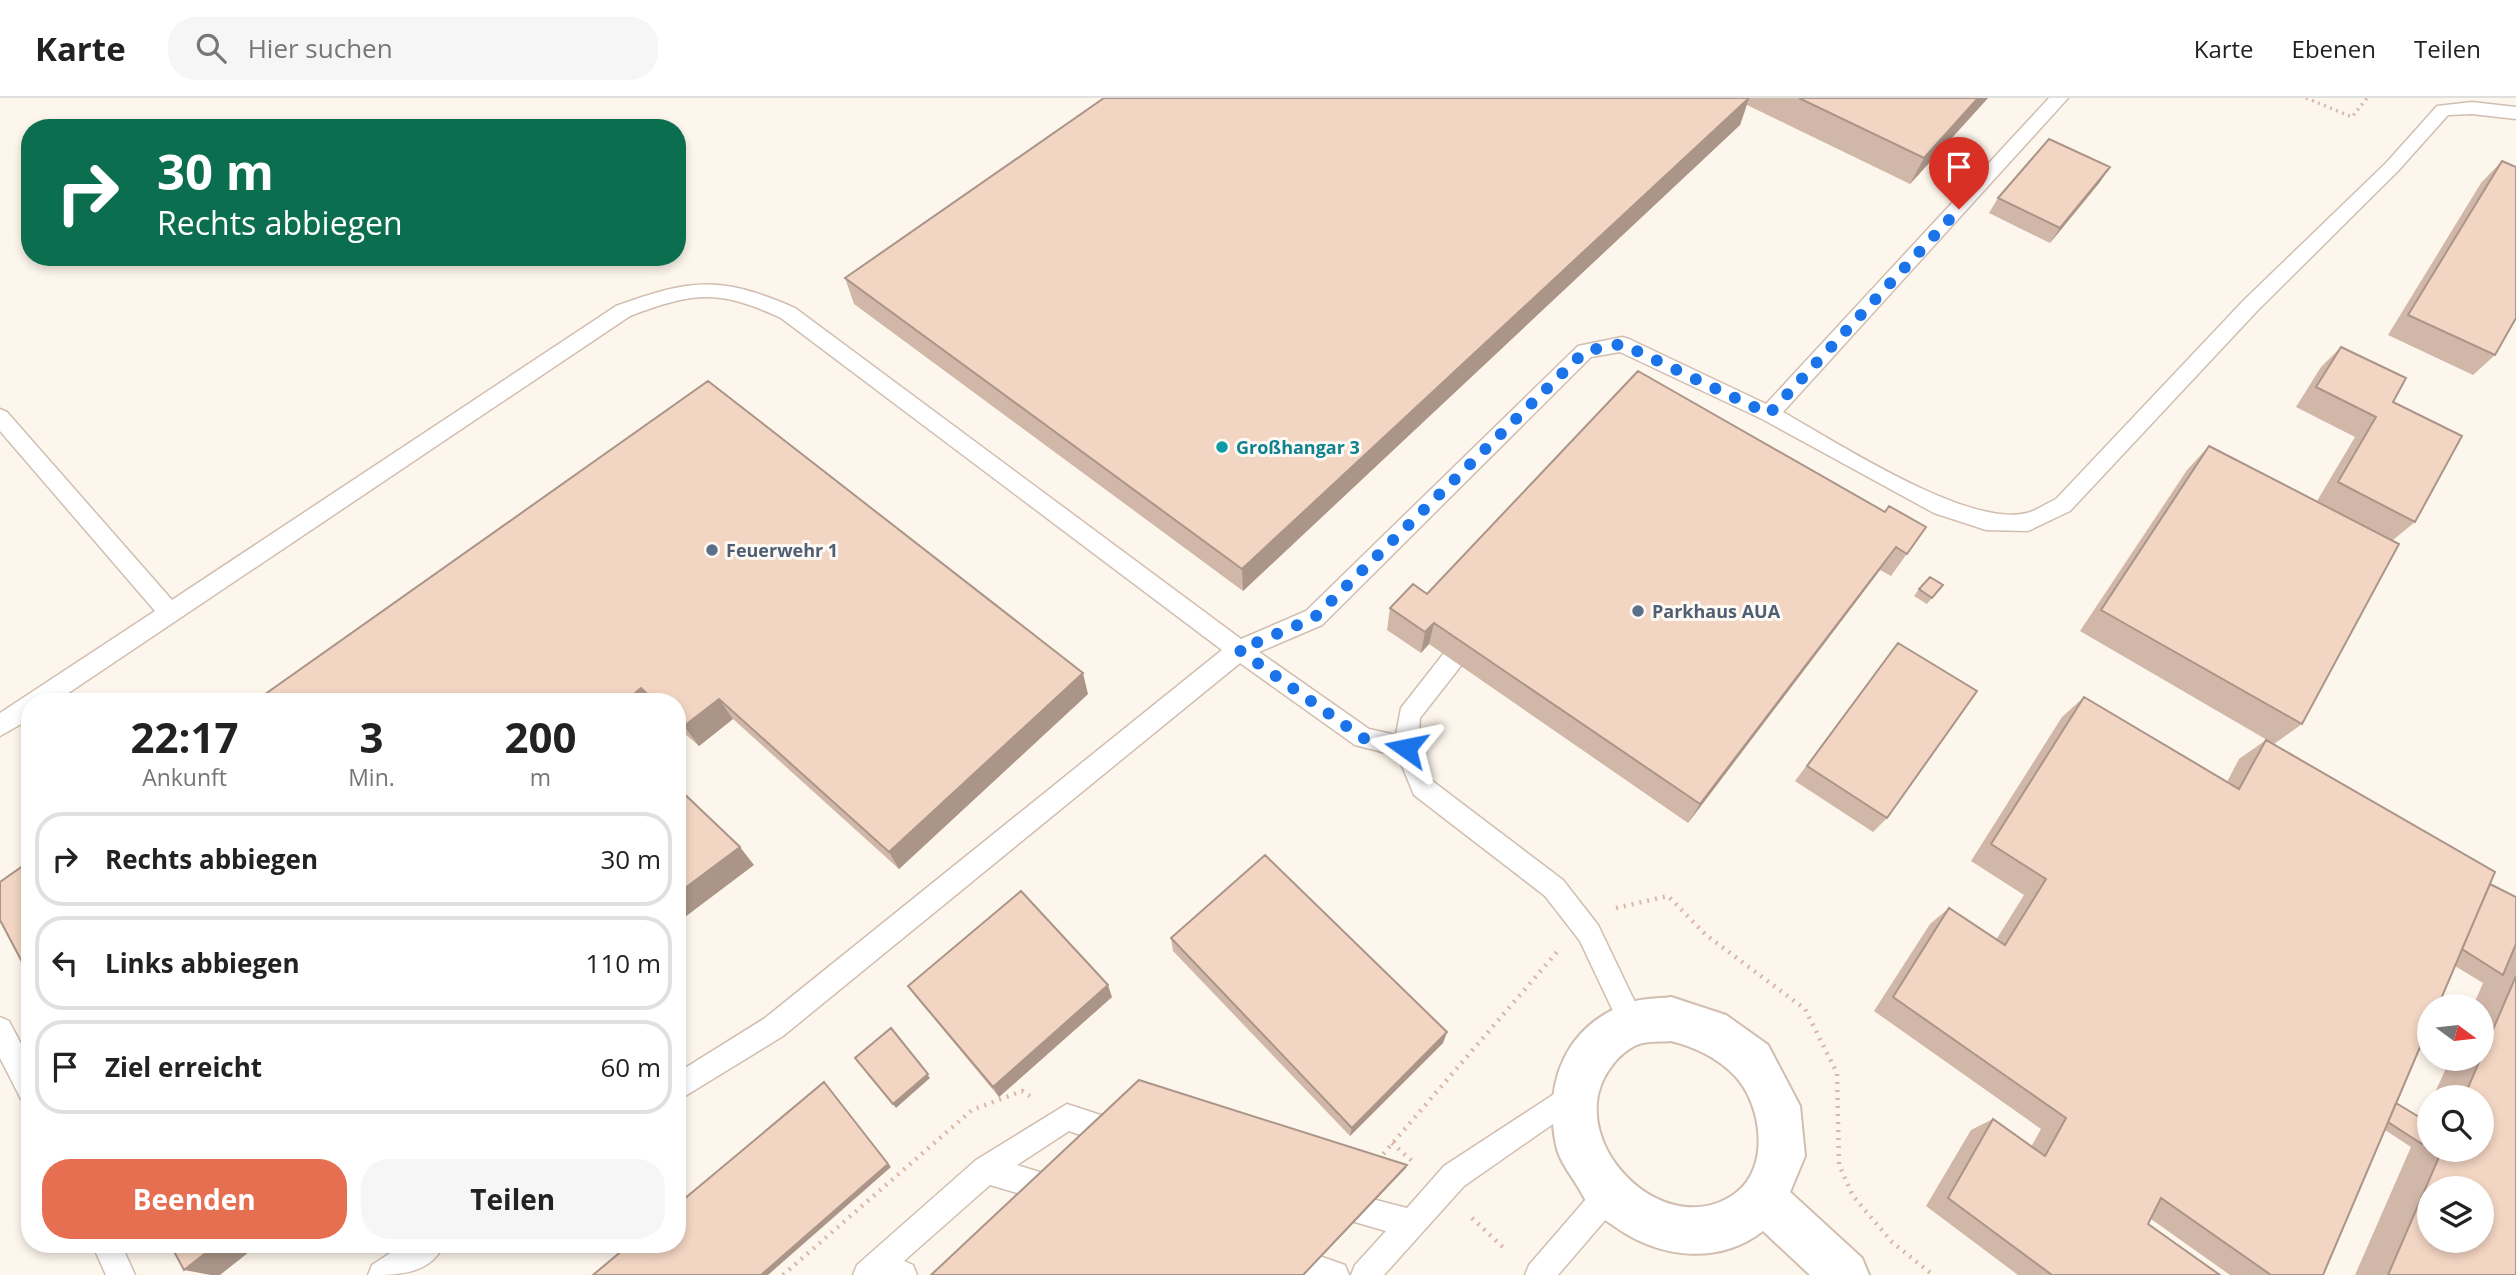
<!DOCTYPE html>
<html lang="de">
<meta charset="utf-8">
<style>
:root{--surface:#fff;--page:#f6f6f6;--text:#222;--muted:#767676;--line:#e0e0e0;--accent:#e76f51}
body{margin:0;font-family:"Open Sans",sans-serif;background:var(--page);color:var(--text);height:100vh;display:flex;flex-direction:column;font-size:26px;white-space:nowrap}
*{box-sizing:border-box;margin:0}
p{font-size:23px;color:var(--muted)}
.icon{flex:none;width:38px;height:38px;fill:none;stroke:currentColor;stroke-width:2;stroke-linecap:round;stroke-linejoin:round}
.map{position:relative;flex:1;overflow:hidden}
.details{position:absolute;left:21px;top:595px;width:665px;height:560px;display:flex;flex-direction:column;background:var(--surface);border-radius:28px;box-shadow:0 4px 10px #0003}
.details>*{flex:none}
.hud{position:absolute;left:21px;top:21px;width:665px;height:147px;border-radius:28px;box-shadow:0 4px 10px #0003;background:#0b6e4f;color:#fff;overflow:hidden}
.needle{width:46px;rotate:105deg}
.buttons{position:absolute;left:2417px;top:896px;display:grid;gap:14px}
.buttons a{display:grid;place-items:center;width:77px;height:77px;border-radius:50%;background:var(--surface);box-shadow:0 4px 10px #0003;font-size:35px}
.pin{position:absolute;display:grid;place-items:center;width:60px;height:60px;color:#fff;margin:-72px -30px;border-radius:50% 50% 50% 0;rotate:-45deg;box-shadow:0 0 7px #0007}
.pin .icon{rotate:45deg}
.me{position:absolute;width:77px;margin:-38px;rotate:282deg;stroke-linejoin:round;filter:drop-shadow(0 0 5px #0008)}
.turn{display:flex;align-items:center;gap:24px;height:147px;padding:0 21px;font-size:32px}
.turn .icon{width:91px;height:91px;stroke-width:2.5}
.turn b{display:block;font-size:49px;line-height:60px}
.eta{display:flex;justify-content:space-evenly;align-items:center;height:119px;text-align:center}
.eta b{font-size:42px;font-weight:700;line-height:49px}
.button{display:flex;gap:14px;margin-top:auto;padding:14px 21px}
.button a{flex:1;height:80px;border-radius:28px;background:var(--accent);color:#fff;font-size:28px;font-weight:700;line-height:80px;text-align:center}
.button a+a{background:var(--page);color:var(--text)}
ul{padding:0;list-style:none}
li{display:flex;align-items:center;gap:21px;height:94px;margin:0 14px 10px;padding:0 7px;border:4px solid var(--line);border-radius:28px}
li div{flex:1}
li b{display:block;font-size:26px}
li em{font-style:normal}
header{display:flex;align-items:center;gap:42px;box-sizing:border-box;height:98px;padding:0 35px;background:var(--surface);border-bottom:2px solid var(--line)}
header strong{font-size:33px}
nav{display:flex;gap:38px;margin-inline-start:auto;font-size:24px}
.search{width:490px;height:63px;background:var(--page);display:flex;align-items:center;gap:18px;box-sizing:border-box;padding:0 24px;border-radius:28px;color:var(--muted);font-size:26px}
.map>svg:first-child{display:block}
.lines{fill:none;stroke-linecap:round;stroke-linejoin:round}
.service-casing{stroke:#d1beb0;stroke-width:3}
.minor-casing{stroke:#d1beb0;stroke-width:4}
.path-far1{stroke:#d9b8a5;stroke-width:3.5;stroke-dasharray:2 4.5;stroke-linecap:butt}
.path{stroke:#d9b8a5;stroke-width:4.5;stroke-dasharray:2 6;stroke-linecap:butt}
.service{fill:#fff;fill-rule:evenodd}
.minor{fill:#fff;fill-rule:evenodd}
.wall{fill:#d1b7a8;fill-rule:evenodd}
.shaded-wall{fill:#aa9588}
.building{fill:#f3d5c3;stroke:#aa9588;stroke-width:2;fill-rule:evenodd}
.route{stroke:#1a73e8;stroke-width:12;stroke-dasharray:0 21.6}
.culture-dot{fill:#0f9aa8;stroke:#fffaf3;stroke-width:2.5}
.service-dot{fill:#5c6f8a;stroke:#fffaf3;stroke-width:2.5}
.labels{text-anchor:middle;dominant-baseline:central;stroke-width:6;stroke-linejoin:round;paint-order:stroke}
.culture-label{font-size:18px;font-weight:bold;fill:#0d838f;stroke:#fffaf3;text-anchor:start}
.service-label{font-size:18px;font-weight:bold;fill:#4e5e75;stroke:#fffaf3;text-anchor:start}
</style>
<header>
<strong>Karte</strong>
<div class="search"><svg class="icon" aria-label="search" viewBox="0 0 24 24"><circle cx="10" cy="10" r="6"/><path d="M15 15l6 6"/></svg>Hier suchen</div>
<nav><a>Karte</a><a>Ebenen</a><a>Teilen</a></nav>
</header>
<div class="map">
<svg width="2516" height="1177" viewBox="0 0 2516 1177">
<rect width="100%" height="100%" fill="#fdf6ec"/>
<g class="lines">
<defs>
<path id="service" d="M 2049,0 L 2068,0 L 1783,314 C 1836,344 1968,430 2027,415 C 2036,413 2047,405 2056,401 L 2244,202 L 2386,65 L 2437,8 L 2472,4 L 2516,9 L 2516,21 L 2472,16 L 2448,17 L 2398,73 L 2258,212 L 2070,413 L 2028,433 L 1986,432 L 1934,415 L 1762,321 L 1620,254 L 1591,259 L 1322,527 L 1259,554 L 1369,631 L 1396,637 L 1401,610 L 1444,555 L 1452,552 L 1460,555 L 1463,562 L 1460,569 L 1420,620 L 1418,650 L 1431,682 L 1563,782 L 1598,827 L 1645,925 L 1641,934 L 1632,938 L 1623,934 L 1580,843 L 1545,798 L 1414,697 L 1398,658 L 1355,647 L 1240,565 L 783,938 L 677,1003 L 677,975 L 765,920 L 1222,552 L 781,220 C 718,191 694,194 630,218 L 55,604 L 30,604 L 30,621 L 0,638 L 0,615 L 155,513 L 0,333 L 0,311 L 7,314 L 172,502 L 616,208 C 691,181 720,177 795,210 L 1241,541 L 1306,513 L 1578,248 L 1622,239 L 1629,241 L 1766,306 Z
M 0,919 L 9,923 L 30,963 L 30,1005 L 21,1001 L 0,960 Z
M 1574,983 L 1583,987 L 1587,996 L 1583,1005 L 1464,1088 L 1384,1177 L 1351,1177 L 1355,1167 L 1386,1133 L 1327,1116 L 1323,1106 L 1327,1096 L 1337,1092 L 1407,1110 L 1444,1068 Z
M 1067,1006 L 1131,1027 L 1135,1037 L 1131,1047 L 1121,1051 L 1069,1033 L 1017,1067 L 1068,1083 L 1072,1093 L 1068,1103 L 1058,1107 L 990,1087 L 904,1163 L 913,1167 L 917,1177 L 853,1177 L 857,1167 L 976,1062 Z
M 1609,1082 L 1619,1086 L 1623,1096 L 1619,1106 L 1558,1177 L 1525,1177 L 1529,1167 L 1599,1086 Z
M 1282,1145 L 1345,1167 L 1349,1177 L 1293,1177 L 1272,1169 L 1268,1159 L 1272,1149 Z
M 92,1146 L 121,1146 L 135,1177 L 106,1177 Z
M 404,1146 L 444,1146 C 431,1177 396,1177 368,1177 L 372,1167 Z"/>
<path id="minor" d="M 1671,899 L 1726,917 L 1768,947 L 1800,1008 L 1805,1058 L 1790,1094 L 1862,1160 L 1869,1177 L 1810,1177 L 1763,1133 C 1718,1168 1658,1160 1614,1128 C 1607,1123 1598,1118 1592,1112 C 1587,1106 1583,1097 1578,1089 C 1570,1076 1559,1062 1556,1047 C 1543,984 1566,927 1629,905 C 1641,900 1657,901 1671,899 ZM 1671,943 C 1695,949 1718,960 1735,978 C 1762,1007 1770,1068 1737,1094 C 1664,1150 1558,1039 1611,969 C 1617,960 1628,950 1639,946 C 1648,943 1661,944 1671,943 Z"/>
</defs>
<!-- service casing -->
<use href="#service" class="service-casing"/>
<!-- minor casing -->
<use href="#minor" class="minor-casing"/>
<!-- path-far1 -->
<path class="path-far1" d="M 2306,0 L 2352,19 L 2367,0"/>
<!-- path -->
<path class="path" d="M 1616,810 L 1668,798 L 1706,837 L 1805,911 L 1837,975 L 1839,1067 L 1853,1098 L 1892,1144 L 1933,1177
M 1392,1045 L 1412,1063
M 1378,1062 L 1557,854
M 1472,1120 L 1506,1152
M 783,1177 L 972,1012 L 1022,993 L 1030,998"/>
<!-- service -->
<use href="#service" class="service"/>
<!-- minor -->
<use href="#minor" class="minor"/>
</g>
<!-- wall -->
<path class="wall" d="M 1104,0 L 1988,0 L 1910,86 L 1747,7 L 1740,27 L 1243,493 L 854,206 L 845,180 Z
M 2502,63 L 2495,257 L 2473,277 L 2388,237 L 2481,85 Z
M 2100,84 L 2050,145 L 1989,115 L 1998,100 Z
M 2341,249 L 2393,304 L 2415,424 L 2393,442 L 2317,403 L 2355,339 L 2296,309 L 2321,269 Z
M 708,283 L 1088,596 L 899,771 L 733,621 L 699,648 L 677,629 L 677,604 L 254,604 Z
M 2209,348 L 2302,626 L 2274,646 L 2080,533 L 2187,372 Z
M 1885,414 L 1926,429 L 1891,478 L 1880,472 L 1688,725 L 1429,546 L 1421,555 L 1387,532 L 1390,510 Z
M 1943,487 L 1927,506 L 1914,498 L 1919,491 Z
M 1898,545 L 1887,720 L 1873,734 L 1795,683 Z
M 2084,599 L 2227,684 L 2239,661 L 2266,642 L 2490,786 L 2516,799 L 2516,1177 L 2355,1177 L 2411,1049 L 2385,1032 L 2323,1177 L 2230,1177 L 2151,1121 L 2148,1126 L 2220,1177 L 2018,1177 L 1926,1108 L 1971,1032 L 1993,1021 L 2031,1049 L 2041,1031 L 1874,913 L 1930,826 L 1949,810 L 1996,842 L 2024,797 L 1971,763 L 2062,619 ZM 2455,868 L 2483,885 L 2473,908 L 2482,908 L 2482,961 L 2450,961 L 2433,999 L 2482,999 L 2482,1052 L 2429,1052 L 2429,1008 L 2423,1022 L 2396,1005 Z
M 1171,840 L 1447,934 L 1443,945 L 1350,1038 L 1173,853 Z
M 908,888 L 1112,899 L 999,999 L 916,899 Z"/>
<!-- shaded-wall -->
<path class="shaded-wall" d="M 1749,0 L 1740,27 L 1243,493 L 1242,471 Z
M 1978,0 L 1988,0 L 1910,86 L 1924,60 Z
M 2110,69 L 2100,84 L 2050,145 L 2060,130 Z
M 1896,449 L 1880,472 L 1688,725 L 1700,706 Z
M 1434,525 L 1429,546 L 1421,555 L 1425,534 Z
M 1083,575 L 1088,596 L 899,771 L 889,754 Z
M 641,590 L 652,604 L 624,604 Z
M 719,601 L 733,621 L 699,648 L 684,628 Z
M 740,749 L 754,767 L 677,825 L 677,796 Z
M 1108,887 L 1112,899 L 999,999 L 993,989 Z
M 891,930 L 930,980 L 896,1010 L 893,1006 Z
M 1447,934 L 1443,945 L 1350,1038 L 1352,1030 Z
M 824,984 L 891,1069 L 768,1177 L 761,1177 Z
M 1407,1067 L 1406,1070 L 1304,1177 L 1303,1177 Z
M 217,1146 L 259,1146 L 220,1177 L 211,1177 L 184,1172 Z"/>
<!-- building -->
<path class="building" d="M 1104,0 L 1749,0 L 1242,471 L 845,180 Z
M 1799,0 L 1978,0 L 1924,60 Z
M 2049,41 L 2110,69 L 2060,130 L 1998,100 Z
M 2502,63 L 2516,69 L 2516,220 L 2495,257 L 2408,217 Z
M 2341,249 L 2406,280 L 2393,304 L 2462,338 L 2415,424 L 2338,384 L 2376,319 L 2316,289 Z
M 1638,273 L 1885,414 L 1889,408 L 1926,429 L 1907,456 L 1896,449 L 1700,706 L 1434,525 L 1425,534 L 1390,510 L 1413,486 L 1427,496 Z
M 708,283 L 1083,575 L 889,754 L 719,601 L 684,628 L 677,623 L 677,604 L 656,604 L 641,590 L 624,604 L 254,604 Z
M 2209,348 L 2399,446 L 2302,626 L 2101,512 Z
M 1930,479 L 1943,487 L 1932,500 L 1919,491 Z
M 1898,545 L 1977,593 L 1887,720 L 1807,668 Z
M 2084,599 L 2239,691 L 2266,642 L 2495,774 L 2438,908 L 2429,908 L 2429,928 L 2323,1177 L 2271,1177 L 2161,1100 L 2148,1126 L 2220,1177 L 2052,1177 L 1948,1100 L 1993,1021 L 2045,1058 L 2066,1020 L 1893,899 L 1949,810 L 2005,847 L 2046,781 L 1991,746 Z
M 677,689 L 740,749 L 677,796 Z
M 1265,757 L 1447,934 L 1352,1030 L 1171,840 Z
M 30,763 L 30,879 L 0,822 L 0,784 Z
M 2490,786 L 2516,799 L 2516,846 L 2503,877 L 2462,851 Z
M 1021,793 L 1108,887 L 993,989 L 908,888 Z
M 2516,878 L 2516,1177 L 2388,1177 L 2442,1052 L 2482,1052 L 2482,999 L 2464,999 ZM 2429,1090 L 2482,1090 L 2482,1143 L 2429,1143 Z
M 891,930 L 928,976 L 893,1006 L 855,960 Z
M 1139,982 L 1407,1067 L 1303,1177 L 931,1177 Z
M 824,984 L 888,1066 L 761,1177 L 593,1177 L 630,1146 L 677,1146 L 677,1107 Z
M 2396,1005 L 2429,1025 L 2429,1028 L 2422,1046 L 2388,1024 Z
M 170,1146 L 217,1146 L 184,1172 Z"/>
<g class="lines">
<!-- route -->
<path class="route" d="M 1406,650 L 1363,640 L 1239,552 L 1314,520 L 1585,253 L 1622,246 L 1769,316 L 1959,111"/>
</g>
<!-- markers -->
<circle class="culture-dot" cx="1222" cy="349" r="7"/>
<g class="service-dot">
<circle cx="712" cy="452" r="7"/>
<circle cx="1638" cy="513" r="7"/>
</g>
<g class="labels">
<!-- culture labels -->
<g class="culture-label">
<text x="1236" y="349">Großhangar 3</text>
</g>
<!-- service labels -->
<g class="service-label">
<text x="726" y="452">Feuerwehr 1</text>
<text x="1652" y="513">Parkhaus AUA</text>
</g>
</g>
</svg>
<div class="buttons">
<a><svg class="needle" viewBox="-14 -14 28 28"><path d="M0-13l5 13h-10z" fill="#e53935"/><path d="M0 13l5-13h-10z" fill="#767676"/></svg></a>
<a><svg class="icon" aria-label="search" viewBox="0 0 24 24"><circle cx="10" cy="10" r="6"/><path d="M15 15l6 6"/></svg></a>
<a><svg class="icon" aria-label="layers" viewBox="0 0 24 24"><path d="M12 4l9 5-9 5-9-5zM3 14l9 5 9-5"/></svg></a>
</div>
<div class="pin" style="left:1959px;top:111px;background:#d93025"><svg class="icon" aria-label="arrive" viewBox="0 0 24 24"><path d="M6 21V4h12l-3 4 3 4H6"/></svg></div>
<svg class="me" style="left:1406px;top:650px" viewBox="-20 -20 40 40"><path d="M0-17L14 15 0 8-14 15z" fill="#1a73e8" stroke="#fff" stroke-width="4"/></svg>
<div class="hud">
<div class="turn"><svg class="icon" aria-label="right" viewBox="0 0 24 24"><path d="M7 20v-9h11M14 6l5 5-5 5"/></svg><div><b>30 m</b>Rechts abbiegen</div></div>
</div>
<section class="details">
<div class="eta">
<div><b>22:17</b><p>Ankunft</p></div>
<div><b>3</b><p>Min.</p></div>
<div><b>200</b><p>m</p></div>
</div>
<ul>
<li><svg class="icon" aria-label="right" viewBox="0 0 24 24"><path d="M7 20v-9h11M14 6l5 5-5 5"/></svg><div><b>Rechts abbiegen</b></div><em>30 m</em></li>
<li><svg class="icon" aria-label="left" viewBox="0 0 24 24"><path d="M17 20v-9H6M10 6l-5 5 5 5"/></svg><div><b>Links abbiegen</b></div><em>110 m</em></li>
<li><svg class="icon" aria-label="arrive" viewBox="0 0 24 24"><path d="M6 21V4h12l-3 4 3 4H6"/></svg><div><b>Ziel erreicht</b></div><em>60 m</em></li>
</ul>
<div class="button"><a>Beenden</a><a>Teilen</a></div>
</section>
</div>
